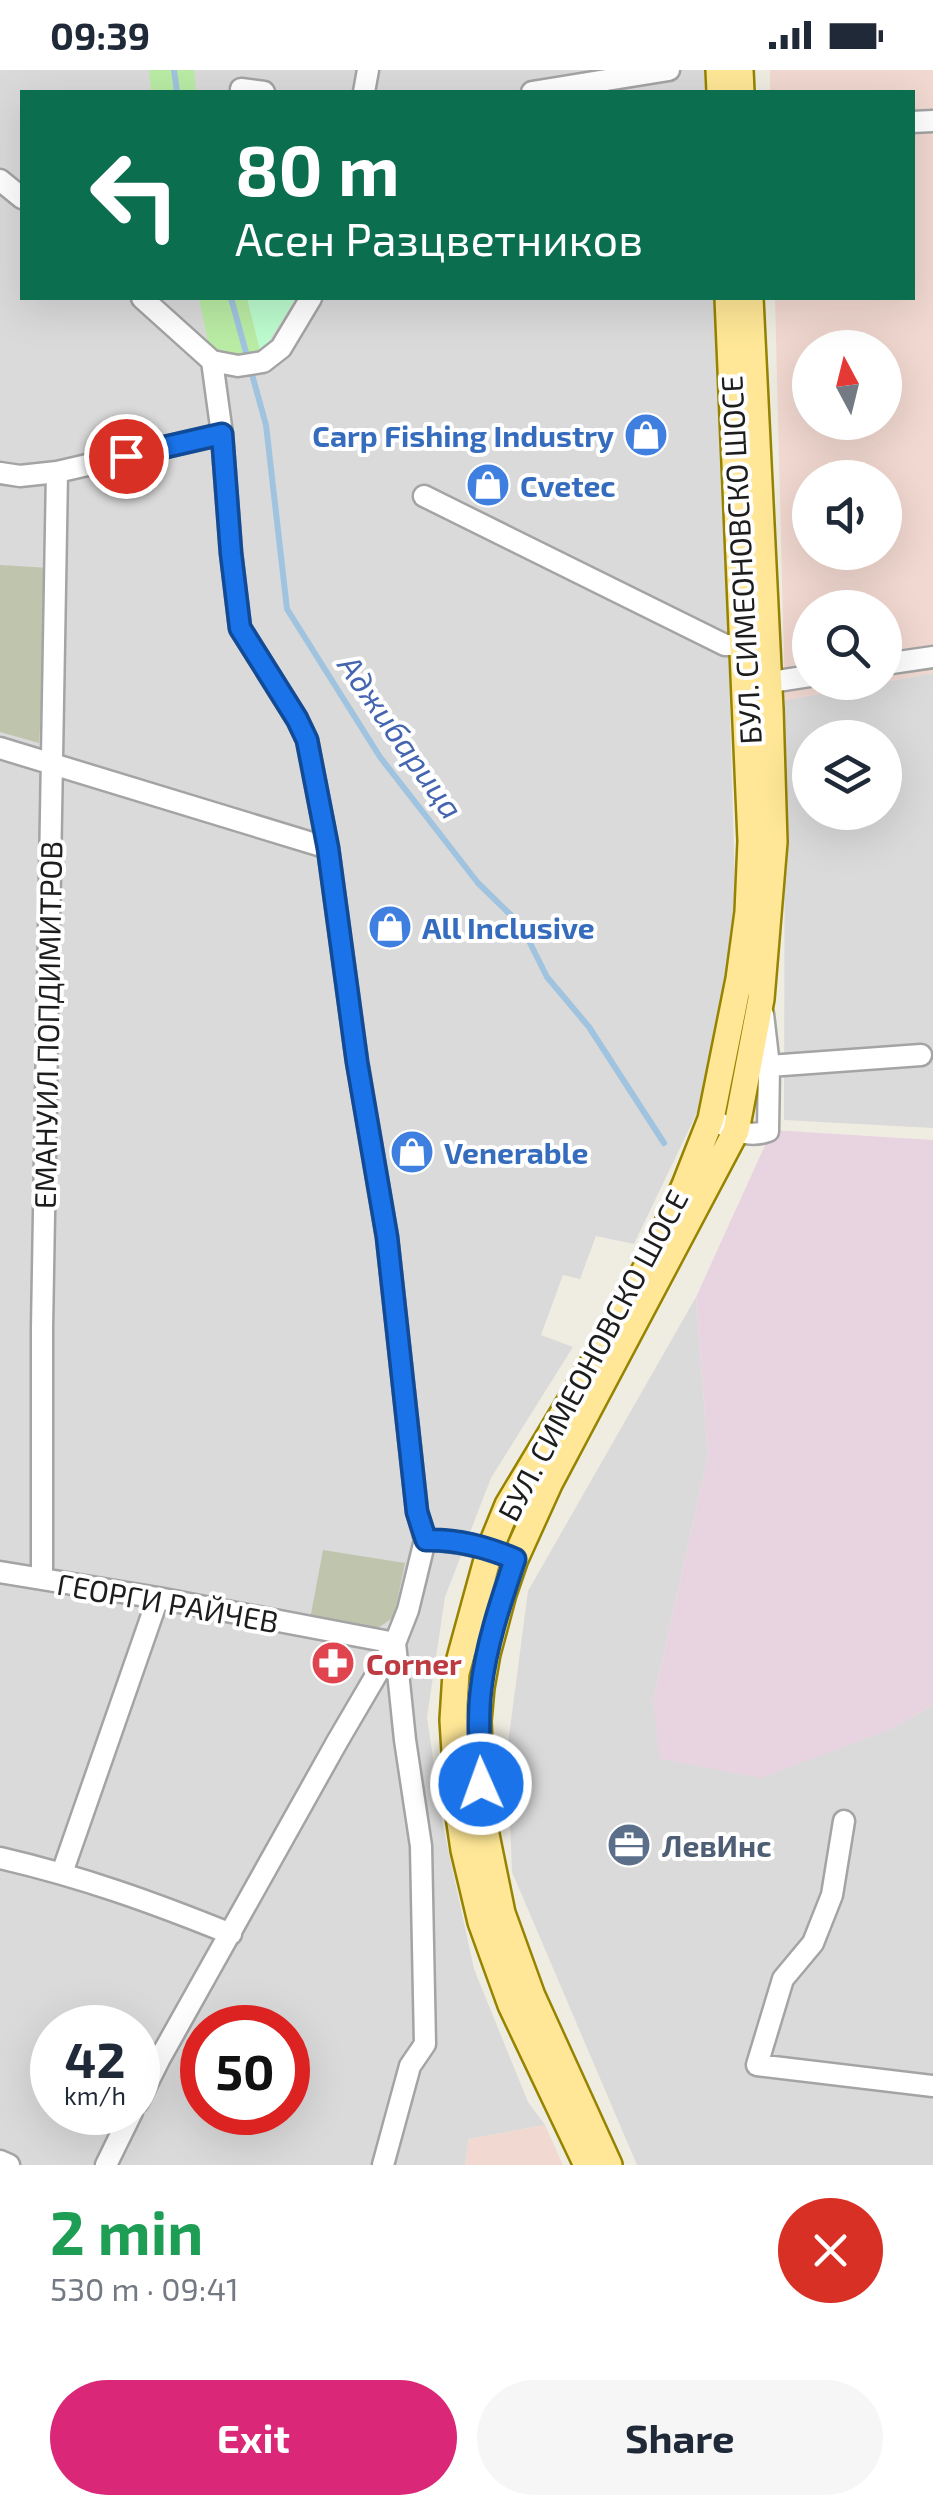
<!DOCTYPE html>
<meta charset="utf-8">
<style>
:root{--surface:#fff;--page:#f6f6f7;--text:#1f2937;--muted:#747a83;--accent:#db2777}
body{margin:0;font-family:"Exo 2",sans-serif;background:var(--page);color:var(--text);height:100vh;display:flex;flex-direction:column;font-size:38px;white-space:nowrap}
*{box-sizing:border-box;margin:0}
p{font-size:32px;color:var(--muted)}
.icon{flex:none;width:55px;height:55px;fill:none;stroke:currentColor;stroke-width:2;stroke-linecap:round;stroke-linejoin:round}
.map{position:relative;height:2095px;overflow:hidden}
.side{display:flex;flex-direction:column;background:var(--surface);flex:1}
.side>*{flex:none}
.guide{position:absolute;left:20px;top:20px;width:895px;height:210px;border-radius:0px;box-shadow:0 10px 40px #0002;background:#0b6e4f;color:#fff;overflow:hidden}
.needle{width:65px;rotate:353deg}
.tools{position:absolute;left:792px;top:260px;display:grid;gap:20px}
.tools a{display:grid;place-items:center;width:110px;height:110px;border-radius:50%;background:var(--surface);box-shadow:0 10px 40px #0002;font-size:50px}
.speed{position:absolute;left:30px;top:1935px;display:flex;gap:20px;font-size:50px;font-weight:700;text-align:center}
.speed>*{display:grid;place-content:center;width:130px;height:130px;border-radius:50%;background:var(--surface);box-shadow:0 10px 40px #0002;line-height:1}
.speed small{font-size:25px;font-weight:400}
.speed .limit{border:15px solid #d22;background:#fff;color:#111}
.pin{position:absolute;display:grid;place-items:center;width:85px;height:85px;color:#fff;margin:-42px;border:5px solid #fff;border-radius:50%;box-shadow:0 2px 10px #0007}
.me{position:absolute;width:110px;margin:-55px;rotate:358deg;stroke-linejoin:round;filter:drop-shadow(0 0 8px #0008)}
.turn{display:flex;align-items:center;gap:35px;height:210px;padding:0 50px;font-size:45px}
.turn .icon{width:130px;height:130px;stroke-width:2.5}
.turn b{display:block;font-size:70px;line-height:85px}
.round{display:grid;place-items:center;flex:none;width:105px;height:105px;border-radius:52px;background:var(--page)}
.headline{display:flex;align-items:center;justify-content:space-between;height:170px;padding:0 50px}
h1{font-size:60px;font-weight:700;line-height:75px;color:#1e9e55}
.cta{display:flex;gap:20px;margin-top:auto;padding:20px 50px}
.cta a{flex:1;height:115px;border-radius:60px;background:var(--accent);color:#fff;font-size:40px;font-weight:700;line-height:115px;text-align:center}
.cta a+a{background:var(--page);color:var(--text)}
.status{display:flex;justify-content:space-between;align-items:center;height:70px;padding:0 50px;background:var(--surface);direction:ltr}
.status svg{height:28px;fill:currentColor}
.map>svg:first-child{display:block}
.residential{fill:#dbdada;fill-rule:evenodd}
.commercial{fill:#f1d8d0;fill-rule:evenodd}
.industrial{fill:#e8d4e0}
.construction{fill:#bfc4ad}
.grass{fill:#baeca5}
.park{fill:#bcfcce}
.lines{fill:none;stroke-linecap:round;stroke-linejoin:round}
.stream{stroke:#a0c4df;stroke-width:6}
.minor-casing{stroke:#a4a4a4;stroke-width:25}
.major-casing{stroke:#968300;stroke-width:30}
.minor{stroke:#fff;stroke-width:20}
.major{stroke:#ffe797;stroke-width:25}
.route-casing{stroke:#114b97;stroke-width:25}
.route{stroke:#1a73e8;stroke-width:18}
.labels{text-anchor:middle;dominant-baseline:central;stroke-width:8;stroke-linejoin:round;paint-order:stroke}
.shop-label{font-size:30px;font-weight:bold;fill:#366cbe;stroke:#fff;text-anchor:start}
.street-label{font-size:30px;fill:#1d1d1d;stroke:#fff}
.health-label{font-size:30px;font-weight:bold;fill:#be3a42;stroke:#fff;text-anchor:start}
.service-label{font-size:30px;font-weight:bold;fill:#4e5e75;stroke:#fff;text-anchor:start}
.water-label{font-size:32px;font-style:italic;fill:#4565b1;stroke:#fff}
</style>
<div class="status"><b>09:39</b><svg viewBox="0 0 49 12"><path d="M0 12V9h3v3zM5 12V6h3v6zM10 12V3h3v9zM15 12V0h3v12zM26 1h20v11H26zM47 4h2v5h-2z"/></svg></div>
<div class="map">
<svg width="933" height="2095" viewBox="0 0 933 2095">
<rect width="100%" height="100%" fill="#efede2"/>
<!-- residential -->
<path class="residential" d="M 0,0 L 704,0 L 705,22 L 22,22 L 22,228 L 715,228 L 724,423 L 736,854 L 705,1026 L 634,1174 L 596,1166 L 580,1209 L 563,1205 L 541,1265 L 573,1277 L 491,1408 L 445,1527 L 427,1647 L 443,1756 L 474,1899 L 528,2032 L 545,2055 L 469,2069 L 465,2095 L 0,2095 ZM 52,1958 L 138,1958 L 138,2042 L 52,2042 ZM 202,1958 L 288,1958 L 288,2042 L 202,2042 Z
M 933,603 L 933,1058 L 784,1050 L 785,630 ZM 810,668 L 885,668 L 885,742 L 810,742 Z
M 696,1227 L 708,1386 L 653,1632 L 889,1660 L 933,1635 L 933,2095 L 637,2095 L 512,1802 L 507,1681 L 528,1521 Z"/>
<!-- commercial -->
<path class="commercial" d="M 770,0 L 933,0 L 933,603 L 885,612 L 885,538 L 810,538 L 810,612 L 881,613 L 785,630 L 775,228 L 912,228 L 912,22 L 770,22 ZM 810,278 L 885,278 L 885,352 L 810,352 ZM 810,408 L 885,408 L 885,482 L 810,482 Z
M 545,2055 L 563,2095 L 465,2095 L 469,2069 Z"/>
<!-- industrial -->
<path class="industrial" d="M 772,1060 L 933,1070 L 933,1635 L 889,1660 L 761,1708 L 660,1689 L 653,1632 L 708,1386 L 696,1227 Z"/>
<!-- construction -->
<path class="construction" d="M 0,495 L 50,498 L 39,673 L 0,662 Z
M 323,1480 L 405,1493 L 394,1547 L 372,1562 L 310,1549 Z"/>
<!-- grass -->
<path class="grass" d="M 149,0 L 194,0 L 196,22 L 151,22 Z
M 199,228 L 247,228 L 263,292 L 212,291 Z"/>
<!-- park -->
<path class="park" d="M 247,228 L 296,228 L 261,284 Z"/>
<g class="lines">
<!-- stream -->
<path class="stream" d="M 174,0 L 177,22
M 231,228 L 266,355 L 287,539 L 380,687 L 478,813 L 521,855 L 547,907 L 589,957 L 664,1073"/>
<defs>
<path id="minor" d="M 241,19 L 264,22
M 364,22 L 368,0
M 532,22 L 669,0
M 912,52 L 933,51
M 0,110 L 22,128
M 142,228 L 212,291 L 238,296 L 263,292 L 281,278 L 311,228
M 0,403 L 20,406 L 57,402 L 222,364
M 424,426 L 725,575 L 758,575
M 885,594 L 933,587
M 758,614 L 810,606
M 0,678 L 328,778
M 769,996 L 921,985
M 711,1049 C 729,1058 747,1069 768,1061 L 769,996 L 763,944
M 425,1470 C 458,1470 486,1477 515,1489
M 0,1502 L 158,1528 L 395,1573
M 42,1509 L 42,1258 L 57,402
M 844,1751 L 832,1825 L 813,1873 L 783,1909 L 757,1995 L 933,2016
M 0,1788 C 82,1807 152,1832 231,1864
M 62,1803 L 158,1528
M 138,2032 L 160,1988 L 337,1672 L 395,1573 L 408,1540 L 425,1470 L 417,1441 L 387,1167 L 357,991 L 328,778 L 307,670 L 297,649 L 240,558 L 231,483 L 222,364 L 212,291
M 0,2091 L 9,2095
M 106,2095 L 132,2042
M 383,2095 L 410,1996 L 425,1974 L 421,1776 L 405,1670 L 395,1573"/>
<path id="major" d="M 719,0 L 720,22
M 740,0 L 741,22
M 587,2095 L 511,1935 L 481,1852 L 464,1780 L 459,1746 L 453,1650 L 456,1603 L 490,1479 L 508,1435 L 592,1295 L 654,1184 L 685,1115 L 711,1049 L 739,909 L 748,842 L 751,771 L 728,228
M 609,2095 L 532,1926 L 502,1843 L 482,1745 L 478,1651 L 481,1618 L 487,1584 L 503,1524 L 515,1489 L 549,1414 L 736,1061 L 761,929 L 774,772 L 770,639 L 750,228"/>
</defs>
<!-- minor casing -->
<use href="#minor" class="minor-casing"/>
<!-- major casing -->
<use href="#major" class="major-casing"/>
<!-- minor -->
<use href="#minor" class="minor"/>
<!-- major -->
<use href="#major" class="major"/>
</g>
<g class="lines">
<defs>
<path id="route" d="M 126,386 L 222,364 L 231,483 L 240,558 L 297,649 L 307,670 L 328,778 L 357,992 L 387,1167 L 417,1442 L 426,1470 C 458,1469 486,1477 515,1489 C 501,1531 486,1575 481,1619 C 477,1651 480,1683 481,1714"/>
</defs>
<!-- route casing -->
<use href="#route" class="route-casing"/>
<!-- route -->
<use href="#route" class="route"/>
</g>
<!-- icons -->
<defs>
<symbol id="shop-disc" viewBox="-11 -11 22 22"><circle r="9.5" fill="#3f7fe0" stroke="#fff"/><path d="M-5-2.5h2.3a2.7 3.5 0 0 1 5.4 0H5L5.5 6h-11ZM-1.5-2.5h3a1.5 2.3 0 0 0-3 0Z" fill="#fff"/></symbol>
<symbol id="pharmacy-disc" viewBox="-11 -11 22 22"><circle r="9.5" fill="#e0444e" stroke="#fff"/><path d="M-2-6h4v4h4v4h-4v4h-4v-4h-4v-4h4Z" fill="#fff"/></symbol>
<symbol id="office-disc" viewBox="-11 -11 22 22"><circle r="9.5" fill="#5c6f8a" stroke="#fff"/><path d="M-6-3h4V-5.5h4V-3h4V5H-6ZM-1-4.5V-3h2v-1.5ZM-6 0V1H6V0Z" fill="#fff"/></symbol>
</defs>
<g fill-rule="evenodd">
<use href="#shop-disc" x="621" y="340" width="50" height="50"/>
<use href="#shop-disc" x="463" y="390" width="50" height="50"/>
<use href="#shop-disc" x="365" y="832" width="50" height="50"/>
<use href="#shop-disc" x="387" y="1057" width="50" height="50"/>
<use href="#pharmacy-disc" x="308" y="1568" width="50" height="50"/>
<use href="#office-disc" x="604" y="1750" width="50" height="50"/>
</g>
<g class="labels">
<!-- shop labels -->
<g class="shop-label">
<text x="614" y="365" text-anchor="end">Carp Fishing Industry</text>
<text x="520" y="415">Cvetec</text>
<text x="422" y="857">All Inclusive</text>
<text x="444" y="1082">Venerable</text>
</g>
<!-- street labels -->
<g class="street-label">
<text transform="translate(740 490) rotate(-93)">БУЛ. СИМЕОНОВСКО ШОСЕ</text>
<text transform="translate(47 955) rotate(-89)">ЕМАНУИЛ ПОПДИМИТРОВ</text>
<text transform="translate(592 1285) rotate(-62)">БУЛ. СИМЕОНОВСКО ШОСЕ</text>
<text transform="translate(168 1532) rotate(10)">ГЕОРГИ РАЙЧЕВ</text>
</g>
<!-- health labels -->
<g class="health-label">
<text x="366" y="1593">Corner</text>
</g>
<!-- service labels -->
<g class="service-label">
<text x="662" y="1775">ЛевИнс</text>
</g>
<!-- water labels -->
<g class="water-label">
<text transform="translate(402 666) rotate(55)">Аджибарица</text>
</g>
</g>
</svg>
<div class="tools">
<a><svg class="needle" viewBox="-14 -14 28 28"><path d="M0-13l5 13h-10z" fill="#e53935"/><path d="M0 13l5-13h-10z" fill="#747a83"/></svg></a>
<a><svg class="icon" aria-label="sound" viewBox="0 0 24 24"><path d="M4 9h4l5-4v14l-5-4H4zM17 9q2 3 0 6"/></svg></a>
<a><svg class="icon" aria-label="search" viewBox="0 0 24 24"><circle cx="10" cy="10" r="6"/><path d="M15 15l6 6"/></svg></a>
<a><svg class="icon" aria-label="layers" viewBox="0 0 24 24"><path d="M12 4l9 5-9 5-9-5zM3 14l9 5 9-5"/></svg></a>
</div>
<div class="speed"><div>42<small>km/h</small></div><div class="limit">50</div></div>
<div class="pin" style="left:126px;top:386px;background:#d93025"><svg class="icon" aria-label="arrive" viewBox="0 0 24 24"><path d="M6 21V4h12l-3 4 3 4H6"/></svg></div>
<svg class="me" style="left:481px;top:1714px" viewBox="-20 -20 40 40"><circle r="17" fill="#1a73e8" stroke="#fff" stroke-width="3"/><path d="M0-11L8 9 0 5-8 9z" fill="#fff"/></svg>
<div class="guide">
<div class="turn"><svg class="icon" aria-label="left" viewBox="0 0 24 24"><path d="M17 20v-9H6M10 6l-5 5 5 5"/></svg><div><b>80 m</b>Асен Разцветников</div></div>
</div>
</div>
<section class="side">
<div class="headline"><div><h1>2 min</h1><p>530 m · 09:41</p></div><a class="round" style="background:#d93025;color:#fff"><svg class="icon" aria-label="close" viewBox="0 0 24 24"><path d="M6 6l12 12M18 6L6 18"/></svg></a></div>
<div class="cta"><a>Exit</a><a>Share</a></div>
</section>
